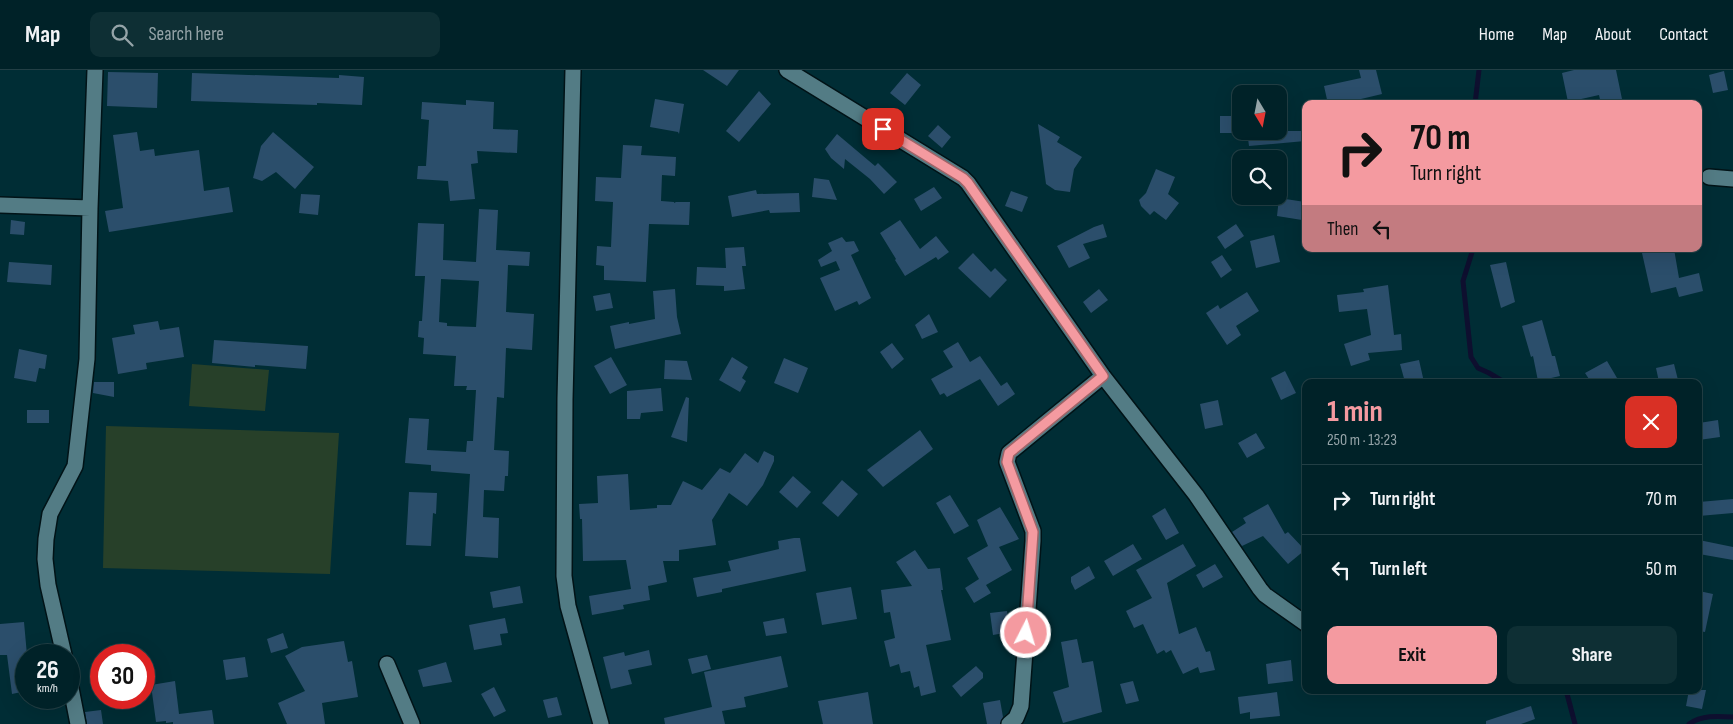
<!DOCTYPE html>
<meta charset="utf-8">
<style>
:root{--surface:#002228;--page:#0e2f34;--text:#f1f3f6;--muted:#95a4a8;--line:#223f45;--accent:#f49aa0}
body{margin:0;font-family:"Sofia Sans Condensed",sans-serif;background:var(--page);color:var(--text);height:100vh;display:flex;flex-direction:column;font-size:19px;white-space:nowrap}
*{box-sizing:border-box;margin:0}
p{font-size:16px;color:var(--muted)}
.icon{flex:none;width:28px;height:28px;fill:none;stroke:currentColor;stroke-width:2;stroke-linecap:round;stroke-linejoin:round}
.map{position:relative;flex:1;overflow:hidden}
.panel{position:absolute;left:1302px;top:309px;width:400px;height:315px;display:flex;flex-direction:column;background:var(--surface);border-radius:10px;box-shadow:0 5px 20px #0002,0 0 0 1px var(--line)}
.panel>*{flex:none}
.hud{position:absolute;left:1302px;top:30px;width:400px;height:152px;border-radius:10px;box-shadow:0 5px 20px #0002,0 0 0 1px var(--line);background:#f49aa0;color:#111;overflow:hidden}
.needle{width:32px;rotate:170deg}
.tools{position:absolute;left:1232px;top:15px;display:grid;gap:10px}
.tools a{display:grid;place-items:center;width:55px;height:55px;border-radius:10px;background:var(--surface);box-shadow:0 5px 20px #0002,0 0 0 1px var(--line);font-size:25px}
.speed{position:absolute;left:15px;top:574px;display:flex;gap:10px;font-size:25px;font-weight:700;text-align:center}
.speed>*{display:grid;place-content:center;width:65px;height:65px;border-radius:50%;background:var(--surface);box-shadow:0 5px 20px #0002,0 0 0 1px var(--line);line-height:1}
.speed small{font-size:12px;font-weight:400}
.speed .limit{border:8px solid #d22;background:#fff;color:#111}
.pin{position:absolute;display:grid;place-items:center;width:42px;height:42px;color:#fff;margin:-21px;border-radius:10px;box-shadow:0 2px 8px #0006}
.me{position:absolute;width:55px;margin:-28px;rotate:5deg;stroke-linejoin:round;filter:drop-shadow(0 0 4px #0008)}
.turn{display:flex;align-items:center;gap:18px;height:105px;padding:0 25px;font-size:22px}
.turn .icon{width:65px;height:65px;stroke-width:2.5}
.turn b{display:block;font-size:35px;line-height:42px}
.then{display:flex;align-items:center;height:48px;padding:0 25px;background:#0003;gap:10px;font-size:19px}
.round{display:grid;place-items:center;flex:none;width:52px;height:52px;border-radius:10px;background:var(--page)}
.head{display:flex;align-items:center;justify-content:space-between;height:85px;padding:0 25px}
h1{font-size:30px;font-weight:700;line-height:38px;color:var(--accent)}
.button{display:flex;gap:10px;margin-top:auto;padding:10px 25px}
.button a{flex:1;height:58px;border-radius:10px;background:var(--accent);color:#111;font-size:20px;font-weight:700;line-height:58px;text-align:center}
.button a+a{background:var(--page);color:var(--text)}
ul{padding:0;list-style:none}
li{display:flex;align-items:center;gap:15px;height:70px;padding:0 25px;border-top:1px solid var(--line)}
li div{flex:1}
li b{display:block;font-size:19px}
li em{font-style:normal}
header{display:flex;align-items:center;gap:30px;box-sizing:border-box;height:70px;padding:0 25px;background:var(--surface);border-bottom:1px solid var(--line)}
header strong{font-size:24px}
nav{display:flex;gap:28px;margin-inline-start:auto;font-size:18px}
.search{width:350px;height:45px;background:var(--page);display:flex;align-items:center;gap:12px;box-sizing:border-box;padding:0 18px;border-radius:10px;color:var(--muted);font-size:19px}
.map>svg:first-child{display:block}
.green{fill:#274029}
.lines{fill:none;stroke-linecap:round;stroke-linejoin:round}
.stream{stroke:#0e0f2f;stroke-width:5}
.building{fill:#2b4e6b;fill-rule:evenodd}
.street-casing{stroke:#011317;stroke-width:18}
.street{stroke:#537c85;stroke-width:15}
.route-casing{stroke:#9f6468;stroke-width:12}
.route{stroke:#f49aa0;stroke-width:9}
</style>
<header>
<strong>Map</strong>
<div class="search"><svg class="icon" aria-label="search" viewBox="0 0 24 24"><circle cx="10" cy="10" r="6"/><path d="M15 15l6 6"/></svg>Search here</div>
<nav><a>Home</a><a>Map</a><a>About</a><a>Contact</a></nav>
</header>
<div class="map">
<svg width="1733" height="654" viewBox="0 0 1733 654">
<rect width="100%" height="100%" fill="#002d35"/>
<!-- green -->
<path class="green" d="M 192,294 L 269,300 L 265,341 L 189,336 Z
M 106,356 L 339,363 L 330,504 L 103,498 Z"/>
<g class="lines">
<!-- stream -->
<path class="stream" d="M 1475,34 L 1479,0
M 1473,179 L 1463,211 L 1471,287 L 1478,298 L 1489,303 L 1504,312
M 1566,620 L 1575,654
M 1689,654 C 1702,645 1717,646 1733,647"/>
</g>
<!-- building -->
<path class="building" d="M 703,0 L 739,0 L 727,16 Z
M 1359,0 L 1376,0 L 1382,24 L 1340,34 L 1328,34 L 1324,16 L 1361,8 Z
M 1574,0 L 1616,0 L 1622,29 L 1601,34 L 1599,25 L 1568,32 L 1562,3 Z
M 1724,1 L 1728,20 L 1713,23 L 1709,5 Z
M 108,2 L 158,3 L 157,38 L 107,36 Z
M 192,3 L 339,8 L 339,5 L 364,7 L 362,35 L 317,33 L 317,35 L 191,31 Z
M 907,3 L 921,15 L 905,35 L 890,23 Z
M 759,21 L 771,34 L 739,72 L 726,61 Z
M 655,29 L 684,34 L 679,64 L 678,62 L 650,57 Z
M 466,30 L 494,32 L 493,59 L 518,60 L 517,83 L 477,81 L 478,93 L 471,94 L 475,129 L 450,131 L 448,111 L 417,109 L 418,96 L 426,96 L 429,50 L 421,49 L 422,32 L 466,35 Z
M 1220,46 L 1241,46 L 1241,63 L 1220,63 Z
M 1038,54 L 1060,67 L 1057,72 L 1082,87 L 1074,99 L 1070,122 L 1055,120 L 1046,114 Z
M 938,55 L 951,67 L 942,78 L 928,66 Z
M 1247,61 L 1304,61 L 1305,71 L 1249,76 Z
M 137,62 L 140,81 L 154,79 L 155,86 L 199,80 L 204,121 L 229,117 L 233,142 L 109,162 L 105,141 L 123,138 L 113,65 Z
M 273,62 L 314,97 L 295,119 L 276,102 L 262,111 L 253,108 L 261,76 Z
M 837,64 L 875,96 L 878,93 L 897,112 L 884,124 L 870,109 L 845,89 L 844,99 L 831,88 L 825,79 Z
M 623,75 L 642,76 L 641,85 L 676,87 L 675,106 L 662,105 L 661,131 L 674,132 L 674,133 L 676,132 L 690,132 L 689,155 L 649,154 L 646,212 L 604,210 L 604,196 L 596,195 L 597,176 L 611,177 L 613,132 L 595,131 L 596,107 L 621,108 Z
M 1156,99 L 1175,107 L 1168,124 L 1179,133 L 1166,150 L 1154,141 L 1150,145 L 1141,136 L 1139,130 L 1146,123 Z
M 814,108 L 829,110 L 837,130 L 812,127 Z
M 934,117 L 942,128 L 921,141 L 914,129 Z
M 756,120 L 757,124 L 799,123 L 800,142 L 770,143 L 769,140 L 732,147 L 728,126 Z
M 1011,121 L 1028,127 L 1022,142 L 1005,136 Z
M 301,124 L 320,125 L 318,145 L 299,143 Z
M 1279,128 L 1305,132 L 1302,150 L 1277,146 Z
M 479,139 L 498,140 L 496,180 L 530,182 L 529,196 L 508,195 L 506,242 L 534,244 L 532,280 L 506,278 L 504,328 L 497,327 L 494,380 L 509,381 L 508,406 L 505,406 L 504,421 L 484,420 L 483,447 L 499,448 L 498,488 L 465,486 L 470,404 L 431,401 L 431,395 L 405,393 L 409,348 L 429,349 L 427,380 L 466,382 L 467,371 L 473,371 L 476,320 L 466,320 L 467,316 L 454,316 L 456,286 L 423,284 L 424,268 L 418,267 L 419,251 L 422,251 L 425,206 L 415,206 L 418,153 L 444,154 L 443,190 L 476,192 ZM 441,209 L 479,211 L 476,257 L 447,256 L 447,253 L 439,252 Z
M 11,150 L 25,152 L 24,165 L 10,164 Z
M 900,150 L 920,179 L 936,166 L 949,182 L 938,190 L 936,187 L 905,206 L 895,190 L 896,189 L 880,163 Z
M 1103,154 L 1107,167 L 1083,174 L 1090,188 L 1069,198 L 1057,176 L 1094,157 Z
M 1236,154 L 1244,166 L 1225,179 L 1217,167 Z
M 1274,165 L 1280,192 L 1256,198 L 1250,171 Z
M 842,167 L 846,172 L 854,171 L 859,181 L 851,185 L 871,228 L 859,235 L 857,231 L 835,241 L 820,208 L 840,200 L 836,191 L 821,197 L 818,190 L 832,181 L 828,173 Z
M 744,177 L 746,196 L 742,196 L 745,219 L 724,221 L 724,216 L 696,215 L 697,197 L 726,198 L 725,178 Z
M 1662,179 L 1674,179 L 1679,208 L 1699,203 L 1703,221 L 1679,227 L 1676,217 L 1651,223 L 1642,183 Z
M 973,183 L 991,202 L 995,198 L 1007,210 L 990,228 L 958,198 Z
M 1222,185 L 1232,200 L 1221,208 L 1211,192 Z
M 9,192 L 52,195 L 51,215 L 7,212 Z
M 1506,192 L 1515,232 L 1501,238 L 1490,195 Z
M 1388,215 L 1394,265 L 1401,264 L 1402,280 L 1368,283 L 1370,290 L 1351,296 L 1344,274 L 1371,265 L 1367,239 L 1339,242 L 1337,225 L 1364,222 L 1363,219 Z
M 675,219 L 677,247 L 681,264 L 615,279 L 610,256 L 629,252 L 629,254 L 655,249 L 653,221 Z
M 1099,219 L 1108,230 L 1091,243 L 1083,232 Z
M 1247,222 L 1259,241 L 1236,256 L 1241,265 L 1227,275 L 1206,243 L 1218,235 L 1220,239 Z
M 610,223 L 613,238 L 596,241 L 593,226 Z
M 929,244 L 938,262 L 922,269 L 915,255 Z
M 1542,250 L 1552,286 L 1555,286 L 1560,306 L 1538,311 L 1533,286 L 1531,287 L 1522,256 Z
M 158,251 L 160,260 L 179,257 L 184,287 L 146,293 L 147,299 L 118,304 L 112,268 L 135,264 L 133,255 Z
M 214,270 L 308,276 L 306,299 L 255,295 L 255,297 L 212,293 Z
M 958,272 L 970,292 L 980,286 L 1001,316 L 1007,312 L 1015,324 L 998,336 L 980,309 L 947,327 L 944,323 L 940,325 L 931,309 L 953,297 L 943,281 Z
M 892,273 L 904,289 L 892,299 L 880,282 Z
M 19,279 L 47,285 L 45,299 L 39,298 L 36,312 L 14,308 Z
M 611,287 L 627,315 L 610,324 L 594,296 Z
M 732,287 L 748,297 L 742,308 L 746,311 L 740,322 L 719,310 Z
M 784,288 L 808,298 L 798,323 L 774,313 Z
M 665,290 L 687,291 L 692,310 L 664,309 Z
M 1419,290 L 1424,312 L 1405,312 L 1400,294 Z
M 1607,291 L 1617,308 L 1609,312 L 1591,312 L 1585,303 Z
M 1674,294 L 1678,310 L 1659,312 L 1656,298 Z
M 1285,301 L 1296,323 L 1281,330 L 1271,308 Z
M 94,312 L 114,312 L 114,327 L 93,323 Z
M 661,318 L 663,341 L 641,343 L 640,349 L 627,349 L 627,321 Z
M 686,327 L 689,328 L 687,372 L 671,367 Z
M 1218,330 L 1223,355 L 1205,359 L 1200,334 Z
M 27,340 L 49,340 L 49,353 L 27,353 Z
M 1718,350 L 1720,367 L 1699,370 L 1699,353 Z
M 920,360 L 933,379 L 883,417 L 867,400 Z
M 1256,363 L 1265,378 L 1247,388 L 1238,373 Z
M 764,381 L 774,386 L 774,391 L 763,415 L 747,436 L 729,423 L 712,450 L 716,475 L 679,480 L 679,491 L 663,491 L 667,512 L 648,516 L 650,530 L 623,535 L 624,539 L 592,545 L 589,526 L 631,519 L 626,490 L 583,491 L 582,449 L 580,449 L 579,434 L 598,433 L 597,406 L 628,404 L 630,440 L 657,438 L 657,435 L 671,435 L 683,411 L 702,420 L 720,398 L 730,403 L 745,383 L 758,393 Z
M 793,406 L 811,422 L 797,438 L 779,422 Z
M 842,410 L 858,424 L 838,447 L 822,433 Z
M 409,422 L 437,423 L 436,444 L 433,443 L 431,476 L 406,475 Z
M 950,425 L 969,456 L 954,464 L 936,433 Z
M 1733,429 L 1733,443 L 1699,446 L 1699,432 Z
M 1268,434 L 1285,464 L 1288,462 L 1305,480 L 1288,494 L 1263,466 L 1242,476 L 1232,462 L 1246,453 L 1243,448 Z
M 1000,437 L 1019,469 L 999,477 L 1012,500 L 986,515 L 991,523 L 974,533 L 965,518 L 979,509 L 967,488 L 988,476 L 977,450 Z
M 1165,438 L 1179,463 L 1166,470 L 1152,446 Z
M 794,468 L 800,468 L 806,501 L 722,519 L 722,522 L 697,527 L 693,508 L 731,501 L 728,491 L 779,479 L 778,471 Z
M 1699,470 L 1733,477 L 1733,490 L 1699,484 Z
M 1133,474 L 1142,489 L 1113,506 L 1104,491 Z
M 1183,474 L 1196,496 L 1167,513 L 1179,564 L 1196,557 L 1206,582 L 1210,581 L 1215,600 L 1200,603 L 1198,597 L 1183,604 L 1171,580 L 1166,583 L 1164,580 L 1157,584 L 1143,554 L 1134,558 L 1126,541 L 1152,528 L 1136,500 Z
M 915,480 L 928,499 L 940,498 L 943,520 L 941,520 L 951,570 L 926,575 L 936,622 L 921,626 L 919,616 L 914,618 L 910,601 L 901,603 L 899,594 L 890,597 L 884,571 L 895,568 L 890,542 L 884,543 L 881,520 L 912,516 L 896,492 Z
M 1215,494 L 1223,507 L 1203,518 L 1196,505 Z
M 1089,496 L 1095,508 L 1075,520 L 1071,512 L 1071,507 Z
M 520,516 L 523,533 L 493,538 L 490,522 Z
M 851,517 L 857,549 L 822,555 L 816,523 Z
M 1699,521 L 1713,524 L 1705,562 L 1699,561 Z
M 1007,541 L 1010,562 L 993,565 L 990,543 Z
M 505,548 L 508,563 L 500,564 L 502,575 L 474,580 L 469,555 Z
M 784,548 L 787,563 L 766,566 L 763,552 Z
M 24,552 L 27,585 L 26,585 L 26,621 L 12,624 L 7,585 L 0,585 L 0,554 Z
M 283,563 L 288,578 L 271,583 L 267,569 Z
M 1077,569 L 1082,593 L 1093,591 L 1102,642 L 1063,653 L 1053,622 L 1069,617 L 1061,572 Z
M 344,571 L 348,592 L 352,591 L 358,627 L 322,633 L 325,654 L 287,654 L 278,633 L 305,621 L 285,586 L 302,577 Z
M 649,580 L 652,595 L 628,600 L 632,614 L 611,619 L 603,587 L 624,582 L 625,586 Z
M 707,585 L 711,599 L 692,604 L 688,589 Z
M 781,586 L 788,617 L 744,627 L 746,637 L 722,641 L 725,654 L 665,654 L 664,648 L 712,637 L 704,602 Z
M 245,587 L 248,607 L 226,610 L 223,590 Z
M 1291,590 L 1293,611 L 1268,614 L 1266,594 Z
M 446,592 L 452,612 L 423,617 L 418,600 Z
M 976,596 L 983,603 L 983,608 L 961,627 L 952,616 Z
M 175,611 L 179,644 L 212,640 L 214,654 L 173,654 L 173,652 L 166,653 L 166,651 L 156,652 L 151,615 Z
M 1133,611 L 1139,631 L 1126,634 L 1120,614 Z
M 494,617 L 506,641 L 494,647 L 481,624 Z
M 1689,620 L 1706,620 L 1702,639 L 1686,636 Z
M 868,622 L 873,654 L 823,654 L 818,631 Z
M 1277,622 L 1280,646 L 1250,649 L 1250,642 L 1240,644 L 1238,627 Z
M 557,627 L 562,645 L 548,648 L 543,630 Z
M 1000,630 L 1003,647 L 1000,654 L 987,654 L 983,633 Z
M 1531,636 L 1535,649 L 1521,654 L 1486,654 L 1486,651 Z
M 101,640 L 103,654 L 87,654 L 85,642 Z"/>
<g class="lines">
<defs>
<path id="street" d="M 573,0 L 565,329 L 564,506 L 568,536 L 601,654
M 787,0 L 963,108 L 968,113 L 1103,306 L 1196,425 L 1260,519 L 1265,525 L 1306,554
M 1709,107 L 1733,109
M 0,135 L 90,138
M 64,585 L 48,515 L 45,489 L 46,469 L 50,444 L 75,396 L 87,289 L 90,138 L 95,0
M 387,594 L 412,654
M 69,608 L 78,654
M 1009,654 L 1016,648 L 1021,636 L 1033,471 L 1033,461 L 1007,392 L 1009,383 L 1103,306"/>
</defs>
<!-- street casing -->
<use href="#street" class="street-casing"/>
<!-- street -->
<use href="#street" class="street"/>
</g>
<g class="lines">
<defs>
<path id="route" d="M 883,59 L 963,108 L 968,113 L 1103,306 L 1009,383 L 1007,392 L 1033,462 L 1026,563"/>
</defs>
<!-- route casing -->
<use href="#route" class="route-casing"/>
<!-- route -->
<use href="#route" class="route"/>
</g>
</svg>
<div class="tools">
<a><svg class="needle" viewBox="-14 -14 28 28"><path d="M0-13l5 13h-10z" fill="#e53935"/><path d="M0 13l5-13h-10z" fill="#95a4a8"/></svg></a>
<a><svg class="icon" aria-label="search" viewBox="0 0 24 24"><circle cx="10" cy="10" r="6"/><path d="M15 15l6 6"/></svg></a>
</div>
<div class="speed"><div>26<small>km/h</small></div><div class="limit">30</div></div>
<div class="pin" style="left:883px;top:59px;background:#d93025"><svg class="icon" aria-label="arrive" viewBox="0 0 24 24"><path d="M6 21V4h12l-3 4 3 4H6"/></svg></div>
<svg class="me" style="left:1026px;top:563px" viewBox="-20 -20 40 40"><circle r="17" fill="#f49aa0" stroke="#fff" stroke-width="3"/><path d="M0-11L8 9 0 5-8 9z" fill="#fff"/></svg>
<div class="hud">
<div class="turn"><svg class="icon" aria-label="right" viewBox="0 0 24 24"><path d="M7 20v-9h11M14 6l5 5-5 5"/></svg><div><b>70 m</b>Turn right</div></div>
<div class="then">Then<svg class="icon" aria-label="left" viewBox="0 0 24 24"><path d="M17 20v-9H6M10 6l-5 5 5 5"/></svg></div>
</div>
<section class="panel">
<div class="head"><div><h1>1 min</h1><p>250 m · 13:23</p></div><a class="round" style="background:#d93025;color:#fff"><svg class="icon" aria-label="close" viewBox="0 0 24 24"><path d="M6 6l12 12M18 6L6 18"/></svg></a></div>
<ul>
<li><svg class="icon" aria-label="right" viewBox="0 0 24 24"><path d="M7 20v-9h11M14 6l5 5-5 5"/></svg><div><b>Turn right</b></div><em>70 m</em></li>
<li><svg class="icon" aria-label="left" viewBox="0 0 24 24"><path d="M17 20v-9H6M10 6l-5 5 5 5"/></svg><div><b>Turn left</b></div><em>50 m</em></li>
</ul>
<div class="button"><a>Exit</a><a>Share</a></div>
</section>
</div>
